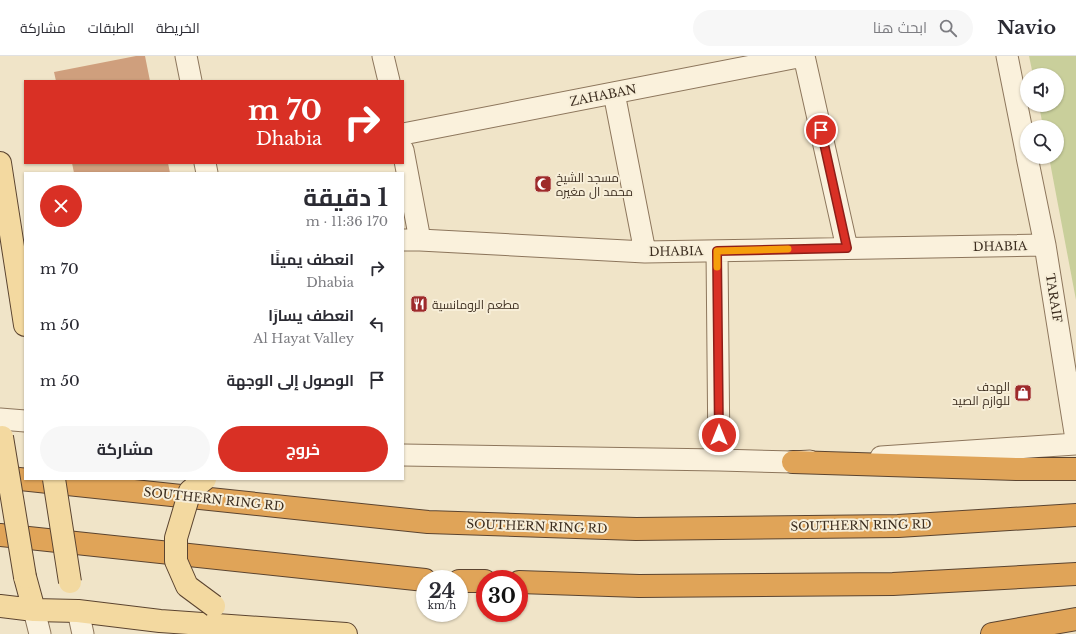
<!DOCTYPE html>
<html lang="ar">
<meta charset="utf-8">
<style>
:root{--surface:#fff;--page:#f7f7f7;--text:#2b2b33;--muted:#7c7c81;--line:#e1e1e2;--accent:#d93025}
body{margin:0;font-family:"Libre Baskerville",Cairo,serif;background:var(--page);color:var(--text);direction:rtl;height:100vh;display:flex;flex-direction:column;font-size:15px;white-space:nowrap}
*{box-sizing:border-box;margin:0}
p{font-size:13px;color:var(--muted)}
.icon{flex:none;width:22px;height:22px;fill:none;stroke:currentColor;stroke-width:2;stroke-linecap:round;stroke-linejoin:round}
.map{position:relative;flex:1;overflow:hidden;direction:ltr}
.panel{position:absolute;left:24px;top:116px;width:380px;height:308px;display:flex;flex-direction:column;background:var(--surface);border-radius:0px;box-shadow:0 1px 3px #0004;direction:rtl}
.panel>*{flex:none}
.banner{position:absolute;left:24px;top:24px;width:380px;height:84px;border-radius:0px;box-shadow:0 1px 3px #0004;direction:rtl;background:#d93025;color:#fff;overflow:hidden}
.fabs{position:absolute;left:1020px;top:12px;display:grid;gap:8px}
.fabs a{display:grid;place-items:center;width:44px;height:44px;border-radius:50%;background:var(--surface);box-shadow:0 1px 3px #0004;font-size:20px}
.speed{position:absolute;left:416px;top:514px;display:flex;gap:8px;font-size:20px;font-weight:700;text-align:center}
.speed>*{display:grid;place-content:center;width:52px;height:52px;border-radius:50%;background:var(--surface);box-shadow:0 1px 3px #0004;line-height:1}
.speed small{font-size:10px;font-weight:400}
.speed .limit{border:6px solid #d22;background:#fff;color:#111}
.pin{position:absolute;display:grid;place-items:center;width:34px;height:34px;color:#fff;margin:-17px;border:2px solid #fff;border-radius:50%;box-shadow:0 1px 4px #0007}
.me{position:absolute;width:44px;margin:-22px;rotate:0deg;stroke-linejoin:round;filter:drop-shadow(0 0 3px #0008)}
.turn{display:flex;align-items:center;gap:14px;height:84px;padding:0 16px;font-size:18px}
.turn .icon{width:52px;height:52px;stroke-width:2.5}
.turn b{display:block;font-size:28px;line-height:34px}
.round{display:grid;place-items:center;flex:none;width:42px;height:42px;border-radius:21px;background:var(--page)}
.summary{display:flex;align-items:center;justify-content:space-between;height:68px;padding:0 16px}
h1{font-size:24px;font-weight:700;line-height:30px}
.primary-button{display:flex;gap:8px;margin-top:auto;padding:8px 16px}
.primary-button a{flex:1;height:46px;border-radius:24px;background:var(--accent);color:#fff;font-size:16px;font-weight:700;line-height:46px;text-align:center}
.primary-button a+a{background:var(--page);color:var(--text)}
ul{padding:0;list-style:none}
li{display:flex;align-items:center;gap:12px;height:56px;padding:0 16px}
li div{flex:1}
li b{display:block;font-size:15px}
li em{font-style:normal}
header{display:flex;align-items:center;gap:24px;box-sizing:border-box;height:56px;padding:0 20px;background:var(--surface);border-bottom:1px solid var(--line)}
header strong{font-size:19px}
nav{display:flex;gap:22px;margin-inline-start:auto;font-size:14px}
.search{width:280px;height:36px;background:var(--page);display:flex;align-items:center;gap:10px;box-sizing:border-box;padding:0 14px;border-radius:22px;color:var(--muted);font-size:15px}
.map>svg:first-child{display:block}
.green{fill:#c9cf9b}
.building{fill:#cf9f7d}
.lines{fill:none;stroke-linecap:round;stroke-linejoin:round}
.minor-casing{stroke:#8d765c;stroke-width:23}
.major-casing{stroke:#5b4430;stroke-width:24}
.highway-casing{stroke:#5b4430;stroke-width:24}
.minor{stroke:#faf1dc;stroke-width:21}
.major{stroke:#f3d9a0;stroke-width:22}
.highway{stroke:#e0a458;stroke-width:22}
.major-bridge-casing{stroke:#5b4430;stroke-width:24;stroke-linecap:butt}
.major-bridge{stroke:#f3d9a0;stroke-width:22}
.route-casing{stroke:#8d1f18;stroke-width:10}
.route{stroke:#d93025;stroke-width:7}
.slow{stroke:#f59e0b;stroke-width:7}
.labels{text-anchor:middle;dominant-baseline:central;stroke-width:4;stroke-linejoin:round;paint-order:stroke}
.street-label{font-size:12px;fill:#3d2e20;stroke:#f7eed8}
.poi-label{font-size:12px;fill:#3d2e20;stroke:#f7eed8;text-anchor:start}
</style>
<header>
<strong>Navio</strong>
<div class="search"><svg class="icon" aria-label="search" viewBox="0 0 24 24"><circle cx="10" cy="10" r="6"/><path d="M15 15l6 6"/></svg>ابحث هنا</div>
<nav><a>الخريطة</a><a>الطبقات</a><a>مشاركة</a></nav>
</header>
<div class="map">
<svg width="1076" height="578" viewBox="0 0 1076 578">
<rect width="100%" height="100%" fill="#f0e4c8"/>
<!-- green -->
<path class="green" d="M 1029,0 L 1076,0 L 1076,244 L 1049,101 L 1057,101 L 1057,71 L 1043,71 L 1039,49 L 1057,49 L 1057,19 L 1033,19 Z"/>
<!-- building -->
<path class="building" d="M 136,0 L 145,0 L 150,25 L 56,25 L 54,16 Z
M 72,107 L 168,107 L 170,117 L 74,117 Z"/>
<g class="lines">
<defs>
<path id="minor" d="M 186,0 L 191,25
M 383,0 L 389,25
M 804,0 L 847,192
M 1007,0 L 1027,100
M 614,37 L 645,196
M 403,78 L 803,0
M 403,94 L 420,184
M 1027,101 L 1045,189 L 1076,383
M 205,107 L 207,117
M 403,184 L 420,184 L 645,196 L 1045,189
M 717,195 L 719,404
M 0,363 L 25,365
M 403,399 L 719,404 L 793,406 L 810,405
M 881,401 L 1076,388
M 34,554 L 40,578
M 78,555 L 83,578"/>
<path id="major" d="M 0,107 L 25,269
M 25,521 L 34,554
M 0,550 L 34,554 L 78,555 L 160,565 L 346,578"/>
<path id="highway" d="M 793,406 L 1016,413 L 1076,413
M 0,421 L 428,466 L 636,473 L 898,470 L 1076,459
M 0,479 L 425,524
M 459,525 L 485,525
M 519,526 L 639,530 L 893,528 L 1076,518
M 992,578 L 1076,563"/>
</defs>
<!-- minor casing -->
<use href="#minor" class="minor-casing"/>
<!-- major casing -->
<use href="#major" class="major-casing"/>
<!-- highway casing -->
<use href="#highway" class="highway-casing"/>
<!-- minor -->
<use href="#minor" class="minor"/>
<!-- major -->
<use href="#major" class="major"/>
<!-- highway -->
<use href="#highway" class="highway"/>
<defs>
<path id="major-bridge" d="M 2,381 L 25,521
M 54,423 L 70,526
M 205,423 L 190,435 L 176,482 L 176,505 L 187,530 L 214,550"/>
</defs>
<!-- major-bridge casing -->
<use href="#major-bridge" class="major-bridge-casing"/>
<!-- major-bridge -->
<use href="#major-bridge" class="major-bridge"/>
</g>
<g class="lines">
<defs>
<path id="route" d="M 719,379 L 717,195 L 847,192 L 821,74"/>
</defs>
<!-- route casing -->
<use href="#route" class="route-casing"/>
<!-- route -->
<use href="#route" class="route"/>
<!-- slow -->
<path class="slow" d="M 717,211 L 717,195 L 788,193"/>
</g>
<!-- icons -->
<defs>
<symbol id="mosque-square" viewBox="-11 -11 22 22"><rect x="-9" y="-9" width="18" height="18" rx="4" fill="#9e2a2b" stroke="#f7eed8"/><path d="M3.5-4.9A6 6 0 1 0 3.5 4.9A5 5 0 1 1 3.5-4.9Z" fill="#fff"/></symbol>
<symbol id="restaurant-square" viewBox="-11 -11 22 22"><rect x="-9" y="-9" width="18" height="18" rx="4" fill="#9e2a2b" stroke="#f7eed8"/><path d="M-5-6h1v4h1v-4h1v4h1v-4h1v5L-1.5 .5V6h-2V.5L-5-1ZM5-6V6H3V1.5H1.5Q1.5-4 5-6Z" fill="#fff"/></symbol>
<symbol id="shop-square" viewBox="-11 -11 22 22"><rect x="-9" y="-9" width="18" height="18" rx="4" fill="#9e2a2b" stroke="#f7eed8"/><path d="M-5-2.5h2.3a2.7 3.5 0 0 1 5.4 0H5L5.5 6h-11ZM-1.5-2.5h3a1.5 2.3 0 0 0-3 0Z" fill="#fff"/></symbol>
</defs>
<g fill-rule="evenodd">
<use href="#mosque-square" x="533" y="118" width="20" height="20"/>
<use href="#restaurant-square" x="409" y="238" width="20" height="20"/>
<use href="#shop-square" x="1013" y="327" width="20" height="20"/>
</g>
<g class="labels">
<!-- street labels -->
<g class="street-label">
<text transform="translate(603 39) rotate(-11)">ZAHABAN</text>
<text transform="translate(1000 190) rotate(-1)">DHABIA</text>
<text transform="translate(676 195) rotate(-1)">DHABIA</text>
<text transform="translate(1054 242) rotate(81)">TARAIF</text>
<text transform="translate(214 443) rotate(6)">SOUTHERN RING RD</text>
<text transform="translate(861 469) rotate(-1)">SOUTHERN RING RD</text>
<text transform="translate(537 470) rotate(2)">SOUTHERN RING RD</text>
</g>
<!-- poi labels -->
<g class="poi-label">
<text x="556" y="121">مسجد الشيخ<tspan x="556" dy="14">محمد ال مغيره</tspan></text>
<text x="432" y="248">مطعم الرومانسية</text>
<text x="1010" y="330" text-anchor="end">الهدف<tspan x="1010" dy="14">للوازم الصيد</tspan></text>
</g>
</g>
</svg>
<div class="fabs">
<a><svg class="icon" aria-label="sound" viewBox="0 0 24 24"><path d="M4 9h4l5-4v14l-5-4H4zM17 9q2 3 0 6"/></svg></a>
<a><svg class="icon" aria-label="search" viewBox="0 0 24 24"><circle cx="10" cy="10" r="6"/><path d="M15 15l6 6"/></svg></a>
</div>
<div class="speed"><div>24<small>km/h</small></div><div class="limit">30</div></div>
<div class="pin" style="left:821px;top:74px;background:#d93025"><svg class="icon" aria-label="arrive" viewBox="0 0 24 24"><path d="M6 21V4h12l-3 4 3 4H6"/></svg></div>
<svg class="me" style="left:719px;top:379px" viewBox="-20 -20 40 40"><circle r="17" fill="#d93025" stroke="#fff" stroke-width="3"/><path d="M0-11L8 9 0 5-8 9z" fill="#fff"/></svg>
<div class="banner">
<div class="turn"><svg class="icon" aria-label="right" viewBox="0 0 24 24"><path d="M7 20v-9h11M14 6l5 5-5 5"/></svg><div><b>70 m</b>Dhabia</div></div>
</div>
<section class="panel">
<div class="summary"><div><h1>1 دقيقة</h1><p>170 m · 11:36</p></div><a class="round" style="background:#d93025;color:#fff"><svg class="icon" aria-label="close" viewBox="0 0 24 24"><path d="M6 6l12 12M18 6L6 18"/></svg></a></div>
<ul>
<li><svg class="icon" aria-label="right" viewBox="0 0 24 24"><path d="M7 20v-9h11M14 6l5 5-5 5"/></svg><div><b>انعطف يمينًا</b><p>Dhabia</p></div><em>70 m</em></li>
<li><svg class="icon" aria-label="left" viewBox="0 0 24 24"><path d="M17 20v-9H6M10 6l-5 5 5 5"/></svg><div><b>انعطف يسارًا</b><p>Al Hayat Valley</p></div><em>50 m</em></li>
<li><svg class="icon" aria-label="arrive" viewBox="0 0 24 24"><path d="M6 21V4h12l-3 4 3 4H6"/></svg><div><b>الوصول إلى الوجهة</b></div><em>50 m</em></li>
</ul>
<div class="primary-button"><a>خروج</a><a>مشاركة</a></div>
</section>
</div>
